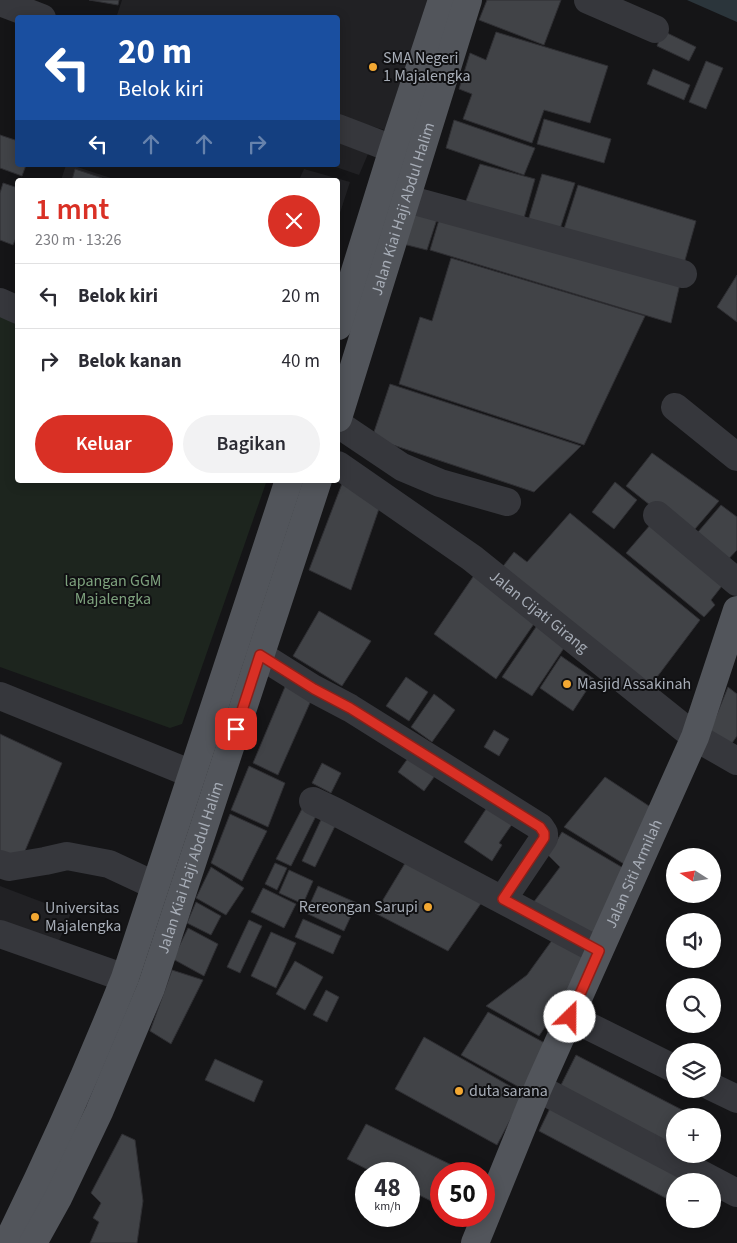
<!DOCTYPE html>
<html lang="id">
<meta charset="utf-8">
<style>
:root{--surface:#fff;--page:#f2f2f3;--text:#2b2b33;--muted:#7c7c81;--line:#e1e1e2;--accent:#d93025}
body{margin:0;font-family:"Source Sans 3",sans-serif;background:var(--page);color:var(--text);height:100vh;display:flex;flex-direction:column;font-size:19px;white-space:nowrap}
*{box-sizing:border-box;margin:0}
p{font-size:16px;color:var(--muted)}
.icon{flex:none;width:28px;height:28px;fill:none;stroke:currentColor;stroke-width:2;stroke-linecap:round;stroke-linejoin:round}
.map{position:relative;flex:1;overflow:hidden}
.panel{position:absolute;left:15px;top:178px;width:325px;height:305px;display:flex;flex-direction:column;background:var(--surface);border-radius:5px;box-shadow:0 2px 12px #0003}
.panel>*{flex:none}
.banner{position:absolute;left:15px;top:15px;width:325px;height:152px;border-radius:5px;box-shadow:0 2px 12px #0003;background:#1a4fa0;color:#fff;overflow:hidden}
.needle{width:32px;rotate:282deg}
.fabs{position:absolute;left:666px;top:848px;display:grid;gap:10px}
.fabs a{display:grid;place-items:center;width:55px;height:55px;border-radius:50%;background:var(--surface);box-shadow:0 2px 12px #0003;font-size:25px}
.speed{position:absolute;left:355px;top:1162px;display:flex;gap:10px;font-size:25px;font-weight:700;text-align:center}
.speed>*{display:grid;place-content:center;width:65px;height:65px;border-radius:50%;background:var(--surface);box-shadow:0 2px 12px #0003;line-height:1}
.speed small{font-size:12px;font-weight:400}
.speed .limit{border:8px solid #d22;background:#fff;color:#111}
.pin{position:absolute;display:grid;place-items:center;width:42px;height:42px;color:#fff;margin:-21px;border-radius:10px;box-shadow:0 2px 8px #0006}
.me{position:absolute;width:55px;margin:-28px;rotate:23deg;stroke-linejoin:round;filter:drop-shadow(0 0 4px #0008)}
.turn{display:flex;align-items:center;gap:18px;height:105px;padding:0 20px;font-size:22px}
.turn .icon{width:65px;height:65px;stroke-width:2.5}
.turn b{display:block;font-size:35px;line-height:42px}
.lanes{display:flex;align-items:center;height:48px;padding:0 20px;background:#0003;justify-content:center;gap:25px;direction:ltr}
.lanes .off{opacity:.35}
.round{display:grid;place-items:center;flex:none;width:52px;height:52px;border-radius:26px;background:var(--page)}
.summary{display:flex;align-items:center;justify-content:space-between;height:85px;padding:0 20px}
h1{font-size:30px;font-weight:600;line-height:38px;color:var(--accent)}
.primary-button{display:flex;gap:10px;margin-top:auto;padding:10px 20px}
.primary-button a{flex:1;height:58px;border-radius:30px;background:var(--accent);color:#fff;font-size:20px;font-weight:600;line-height:58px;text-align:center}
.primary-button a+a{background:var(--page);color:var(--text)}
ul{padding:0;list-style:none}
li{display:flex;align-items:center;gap:15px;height:65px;padding:0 20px;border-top:1px solid var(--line)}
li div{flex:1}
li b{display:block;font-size:19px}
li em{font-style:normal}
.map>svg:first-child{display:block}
.built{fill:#212124}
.green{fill:#1d251e}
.water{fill:#2b353b}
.building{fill:#414347;stroke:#2f2f33}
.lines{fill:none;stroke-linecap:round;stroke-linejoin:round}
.minor{stroke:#36373c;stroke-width:28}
.major{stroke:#52555b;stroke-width:28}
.route-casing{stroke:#8d1f18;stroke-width:12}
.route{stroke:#d93025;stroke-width:9}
.poi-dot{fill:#f3a832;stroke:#101012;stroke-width:2}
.labels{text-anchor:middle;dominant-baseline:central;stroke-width:4;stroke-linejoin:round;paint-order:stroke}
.poi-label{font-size:16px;fill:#a7adb7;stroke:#101012;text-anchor:start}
.street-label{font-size:16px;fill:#a7adb7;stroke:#101012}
.park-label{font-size:16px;fill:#7ea27e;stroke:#101012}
</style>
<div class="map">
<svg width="737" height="1243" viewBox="0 0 737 1243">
<rect width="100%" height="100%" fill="#151517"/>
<!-- built -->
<path class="built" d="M 122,0 L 429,0 L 388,131 L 338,116 L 338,18 L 116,18 Z
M 338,134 L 371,147 L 359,175 L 330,165 L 338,165 Z
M 66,165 L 71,165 L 117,180 L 61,180 Z
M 304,169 L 350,182 L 338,219 L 338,180 L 299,180 Z
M 0,886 L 71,913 L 58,943 L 0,921 Z"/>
<!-- green -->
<path class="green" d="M 0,313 L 17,320 L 18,480 L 267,480 L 182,724 L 170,728 L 0,667 Z"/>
<!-- water -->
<path class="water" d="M 687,0 L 737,0 L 737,22 Z"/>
<!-- building -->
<path class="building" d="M 89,0 L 119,0 L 118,5 Z
M 487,0 L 561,0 L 544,45 L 479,20 Z
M 663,31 L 696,47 L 689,61 L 657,46 Z
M 496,32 L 608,66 L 590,123 L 544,110 L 532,143 L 463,119 L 472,94 L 459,89 L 470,53 L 486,60 Z
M 706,61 L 723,68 L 706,109 L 689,102 Z
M 653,69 L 690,85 L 684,100 L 647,84 Z
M 544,119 L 611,139 L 604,163 L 537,144 Z
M 454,120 L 535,148 L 524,175 L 446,148 Z
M 0,135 L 18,141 L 18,165 L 26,165 L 22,176 L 0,168 Z
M 480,164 L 535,179 L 522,225 L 464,206 Z
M 75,169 L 102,178 L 102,180 L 72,180 Z
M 542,174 L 575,183 L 558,235 L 527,224 Z
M 3,183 L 18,188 L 18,233 L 13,245 L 0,240 L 0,193 Z
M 578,185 L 696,221 L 682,271 L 562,235 Z
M 416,210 L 438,216 L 427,250 L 403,244 Z
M 441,213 L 682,275 L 671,323 L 430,250 Z
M 451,258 L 645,316 L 584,445 L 399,384 L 420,317 L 432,321 Z
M 737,275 L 737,322 L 717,307 Z
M 390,384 L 581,446 L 534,492 L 372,438 Z
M 652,453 L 719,501 L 689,536 L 626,486 Z
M 343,481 L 381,503 L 351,590 L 309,570 Z
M 615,482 L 637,500 L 614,529 L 592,512 Z
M 721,505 L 737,517 L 737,550 L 723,565 L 692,539 Z
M 570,513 L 700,620 L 648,689 L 497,574 L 514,552 L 527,562 Z
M 657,517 L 729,577 L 711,600 L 715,605 L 704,617 L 626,553 Z
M 477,571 L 536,621 L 496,679 L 434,634 Z
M 319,611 L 371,641 L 342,686 L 293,656 Z
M 538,624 L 564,648 L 532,696 L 502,677 Z
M 561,656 L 594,679 L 573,711 L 540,688 Z
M 406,677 L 428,692 L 409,721 L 386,706 Z
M 287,682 L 313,696 L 278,775 L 253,763 Z
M 728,687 L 737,694 L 737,736 L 728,749 L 708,736 Z
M 434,694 L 455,710 L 432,742 L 411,727 Z
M 494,730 L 509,739 L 499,756 L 484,747 Z
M 0,734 L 62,763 L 22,858 L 0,851 Z
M 411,754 L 437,773 L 424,791 L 398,772 Z
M 322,763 L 341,773 L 331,793 L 312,783 Z
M 249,766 L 285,783 L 268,827 L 231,810 Z
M 605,777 L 652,808 L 624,864 L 564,827 Z
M 306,801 L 320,808 L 291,866 L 276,859 Z
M 488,806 L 513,823 L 499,843 L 502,845 L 492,861 L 464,842 Z
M 325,811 L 339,818 L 315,867 L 302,861 Z
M 230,814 L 267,831 L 242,881 L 211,863 Z
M 562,832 L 630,872 L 599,928 L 585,938 L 530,907 L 560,867 L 548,855 Z
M 407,860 L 482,902 L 448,951 L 375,913 Z
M 275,863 L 287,868 L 277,890 L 265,884 Z
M 211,867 L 244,888 L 226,915 L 196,898 Z
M 289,870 L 313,881 L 303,904 L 279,893 Z
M 318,886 L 357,903 L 344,931 L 306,913 Z
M 263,888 L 296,904 L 284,928 L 251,912 Z
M 196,902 L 221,916 L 211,935 L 187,923 Z
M 303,919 L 341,936 L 333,954 L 295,937 Z
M 249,920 L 262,926 L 240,973 L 227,967 Z
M 188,928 L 218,944 L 204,976 L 173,959 Z
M 271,932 L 296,943 L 276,988 L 251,976 Z
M 558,932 L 595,953 L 539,1036 L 486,1006 L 527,975 Z
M 295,961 L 323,977 L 305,1010 L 276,994 Z
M 172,970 L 203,980 L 171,1044 L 150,1031 Z
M 326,990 L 339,997 L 327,1022 L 313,1015 Z
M 488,1012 L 552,1047 L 526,1091 L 461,1055 Z
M 424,1037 L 524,1094 L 497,1145 L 395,1089 Z
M 576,1055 L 688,1113 L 686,1116 L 675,1116 L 675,1137 L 670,1147 L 558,1091 Z
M 215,1059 L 263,1081 L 254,1102 L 205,1080 Z
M 553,1102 L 702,1181 L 675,1181 L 675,1203 L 539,1131 Z
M 366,1124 L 458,1168 L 455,1174 L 441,1174 L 441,1200 L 439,1205 L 409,1190 L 409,1174 L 376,1174 L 347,1159 Z
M 122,1134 L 135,1140 L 143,1201 L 137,1243 L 90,1243 L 99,1222 L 93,1218 L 101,1203 L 91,1193 Z"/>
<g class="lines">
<!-- minor -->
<g class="minor">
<path d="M 588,0 L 655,29"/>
<path d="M 0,2 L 42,18"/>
<path d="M 338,128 L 393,149"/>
<path d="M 407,199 L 683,274"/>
<path d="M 0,302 L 18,310"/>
<path d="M 675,407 L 737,457"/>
<path d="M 338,424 L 402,467 L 440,483 L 507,502"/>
<path id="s1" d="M 338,465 L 472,558 L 695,737 L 737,761"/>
<path d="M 657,515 L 737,582"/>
<path d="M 260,655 L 314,689 L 350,708 L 540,827 L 544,833 L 544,838 L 503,899"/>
<path d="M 0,696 L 192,774"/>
<path d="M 313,801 L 334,811 L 599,951"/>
<path d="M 0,864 L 9,867 L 45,861 L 67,856 L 109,864 L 154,885"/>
<path d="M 0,934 L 125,978"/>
<path d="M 570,1017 L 675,1069"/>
<path d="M 712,1087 L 737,1099"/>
<path d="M 538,1088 L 737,1193"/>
</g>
<!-- major -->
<g class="major">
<path d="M 338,326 L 393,149 L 442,0"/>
<path id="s2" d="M 338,418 L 468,0"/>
<path d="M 7,1243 C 50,1156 89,1068 125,978 L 289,480"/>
<path id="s3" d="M 33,1243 L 58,1198 L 99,1112 L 151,988 L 318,480"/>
<path id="s4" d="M 475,1243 L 538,1088 L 695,737 L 737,610"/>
</g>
</g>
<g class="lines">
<defs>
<path id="route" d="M 236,729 L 260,655 L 314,689 L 350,708 L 540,827 L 544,833 L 544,838 L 503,899 L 599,951 L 570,1017"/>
</defs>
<!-- route casing -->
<use href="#route" class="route-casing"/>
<!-- route -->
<use href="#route" class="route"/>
</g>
<!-- markers -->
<g class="poi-dot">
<circle cx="373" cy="67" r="5"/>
<circle cx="567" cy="684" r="5"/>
<circle cx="428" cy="907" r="5"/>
<circle cx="35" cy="917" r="5"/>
<circle cx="459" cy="1091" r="5"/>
</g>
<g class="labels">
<!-- poi labels -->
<g class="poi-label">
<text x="383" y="58">SMA Negeri<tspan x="383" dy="18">1 Majalengka</tspan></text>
<text x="577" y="684">Masjid Assakinah</text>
<text x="418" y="907" text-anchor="end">Rereongan Sarupi</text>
<text x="45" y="908">Universitas<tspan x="45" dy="18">Majalengka</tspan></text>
<text x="469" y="1091">duta sarana</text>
</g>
<!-- street labels -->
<g class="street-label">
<text stroke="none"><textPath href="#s2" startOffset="219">Jalan Kiai Haji Abdul Halim</textPath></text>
<text stroke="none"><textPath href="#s1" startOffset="249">Jalan Cijati Girang</textPath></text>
<text stroke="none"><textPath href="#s3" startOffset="408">Jalan Kiai Haji Abdul Halim</textPath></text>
<text stroke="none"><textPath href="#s4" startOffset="402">Jalan Siti Armilah</textPath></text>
</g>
<!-- park labels -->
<g class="park-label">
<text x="113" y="581">lapangan GGM<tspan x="113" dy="18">Majalengka</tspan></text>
</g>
</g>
</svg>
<div class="fabs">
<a><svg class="needle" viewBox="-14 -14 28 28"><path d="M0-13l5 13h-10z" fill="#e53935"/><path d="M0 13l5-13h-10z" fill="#7c7c81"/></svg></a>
<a><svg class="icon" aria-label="sound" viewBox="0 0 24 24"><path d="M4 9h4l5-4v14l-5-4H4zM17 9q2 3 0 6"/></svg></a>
<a><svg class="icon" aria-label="search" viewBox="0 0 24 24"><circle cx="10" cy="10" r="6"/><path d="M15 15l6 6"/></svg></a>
<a><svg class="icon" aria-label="layers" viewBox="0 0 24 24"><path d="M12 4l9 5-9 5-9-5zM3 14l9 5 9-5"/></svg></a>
<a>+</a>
<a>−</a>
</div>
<div class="speed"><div>48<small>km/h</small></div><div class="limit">50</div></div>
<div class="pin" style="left:236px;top:729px;background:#d93025"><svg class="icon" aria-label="arrive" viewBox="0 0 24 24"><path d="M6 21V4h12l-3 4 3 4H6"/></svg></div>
<svg class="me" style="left:570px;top:1017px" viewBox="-20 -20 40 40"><circle r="19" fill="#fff"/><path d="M0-13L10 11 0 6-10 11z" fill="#d93025"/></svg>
<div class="banner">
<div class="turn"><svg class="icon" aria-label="left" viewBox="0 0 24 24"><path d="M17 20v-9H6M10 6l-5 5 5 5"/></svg><div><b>20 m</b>Belok kiri</div></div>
<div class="lanes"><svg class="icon" aria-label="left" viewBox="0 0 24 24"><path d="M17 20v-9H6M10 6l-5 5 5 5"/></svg><svg class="icon off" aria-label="ahead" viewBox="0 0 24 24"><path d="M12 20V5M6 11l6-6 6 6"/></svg><svg class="icon off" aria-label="ahead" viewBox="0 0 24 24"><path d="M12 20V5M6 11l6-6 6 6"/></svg><svg class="icon off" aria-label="right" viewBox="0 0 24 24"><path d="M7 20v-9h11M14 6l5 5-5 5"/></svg></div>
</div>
<section class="panel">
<div class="summary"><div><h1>1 mnt</h1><p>230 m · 13:26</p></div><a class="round" style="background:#d93025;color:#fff"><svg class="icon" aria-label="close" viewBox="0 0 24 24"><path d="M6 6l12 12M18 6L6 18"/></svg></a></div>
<ul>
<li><svg class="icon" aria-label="left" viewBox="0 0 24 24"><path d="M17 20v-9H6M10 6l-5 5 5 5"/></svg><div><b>Belok kiri</b></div><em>20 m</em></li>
<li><svg class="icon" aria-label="right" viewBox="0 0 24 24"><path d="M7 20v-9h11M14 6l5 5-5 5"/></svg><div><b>Belok kanan</b></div><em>40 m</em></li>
</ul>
<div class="primary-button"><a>Keluar</a><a>Bagikan</a></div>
</section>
</div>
